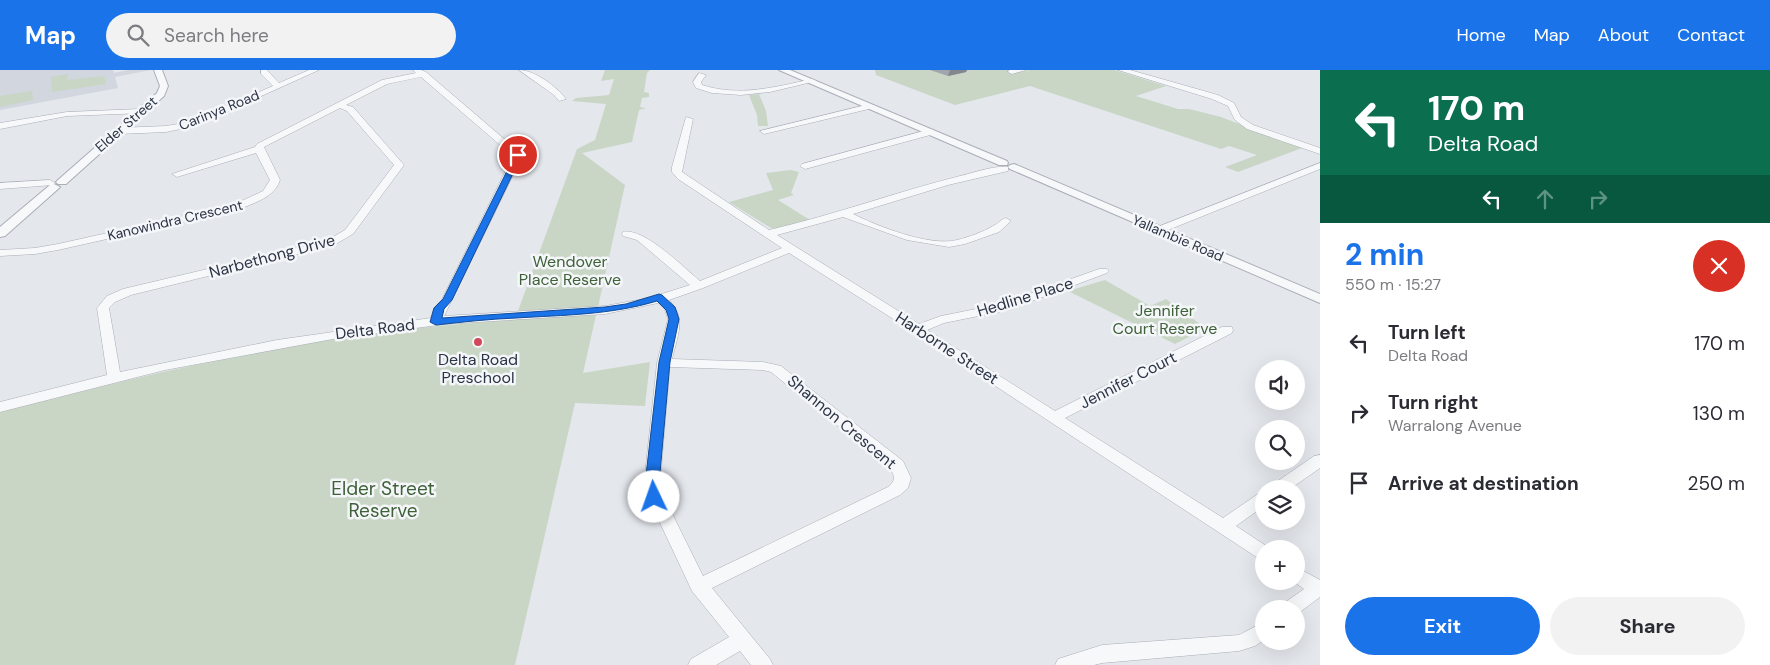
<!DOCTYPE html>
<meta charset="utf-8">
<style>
:root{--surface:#fff;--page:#f2f2f3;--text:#2b2b33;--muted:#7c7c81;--accent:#1a73e8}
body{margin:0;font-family:"DM Sans",sans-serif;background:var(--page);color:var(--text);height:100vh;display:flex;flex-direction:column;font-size:19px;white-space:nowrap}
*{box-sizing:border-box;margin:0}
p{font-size:16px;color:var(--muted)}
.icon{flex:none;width:28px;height:28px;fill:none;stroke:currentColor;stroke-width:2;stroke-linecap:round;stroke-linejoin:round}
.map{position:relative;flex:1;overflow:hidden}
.side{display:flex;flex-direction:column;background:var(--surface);width:450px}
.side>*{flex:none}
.guide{background:#0b6e4f;color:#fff;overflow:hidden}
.fabs{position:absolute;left:1255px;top:290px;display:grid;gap:10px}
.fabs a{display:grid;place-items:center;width:50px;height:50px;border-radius:50%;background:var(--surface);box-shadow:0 5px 20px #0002;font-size:25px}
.pin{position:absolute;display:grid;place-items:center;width:42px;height:42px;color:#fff;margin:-21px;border:2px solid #fff;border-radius:50%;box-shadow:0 1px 5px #0007}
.me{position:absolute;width:55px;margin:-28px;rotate:357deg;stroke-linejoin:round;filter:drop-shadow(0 0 4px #0008)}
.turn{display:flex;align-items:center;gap:18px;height:105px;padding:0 25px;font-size:22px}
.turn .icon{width:65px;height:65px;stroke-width:2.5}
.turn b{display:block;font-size:35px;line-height:42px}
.lanes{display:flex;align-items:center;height:48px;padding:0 25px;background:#0003;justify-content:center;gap:25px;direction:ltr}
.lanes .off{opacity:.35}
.round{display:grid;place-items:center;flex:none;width:52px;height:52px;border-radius:26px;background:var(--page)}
.overview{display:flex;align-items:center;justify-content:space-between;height:85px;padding:0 25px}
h1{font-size:30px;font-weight:700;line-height:38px;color:var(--accent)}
.primary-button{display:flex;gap:10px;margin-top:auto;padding:10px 25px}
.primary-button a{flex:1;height:58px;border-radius:30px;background:var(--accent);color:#fff;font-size:20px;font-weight:700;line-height:58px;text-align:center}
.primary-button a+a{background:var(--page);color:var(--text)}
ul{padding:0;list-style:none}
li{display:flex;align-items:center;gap:15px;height:70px;padding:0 25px}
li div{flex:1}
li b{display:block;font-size:19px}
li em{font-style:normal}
header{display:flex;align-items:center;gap:30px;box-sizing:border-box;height:70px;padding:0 25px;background:var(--accent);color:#fff}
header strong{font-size:24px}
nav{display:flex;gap:28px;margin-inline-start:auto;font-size:18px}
.search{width:350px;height:45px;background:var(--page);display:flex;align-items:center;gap:12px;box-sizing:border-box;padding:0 18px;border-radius:28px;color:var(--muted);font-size:19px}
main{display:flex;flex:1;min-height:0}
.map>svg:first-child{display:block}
.built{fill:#d2d6de}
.green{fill:#c9d6c5}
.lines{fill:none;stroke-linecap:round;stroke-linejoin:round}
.minor-casing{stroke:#a9aeb7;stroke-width:1}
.tertiary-casing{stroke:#a9aeb7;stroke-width:2}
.minor{fill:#f7f8fa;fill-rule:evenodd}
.tertiary{fill:#f7f8fa;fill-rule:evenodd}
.wall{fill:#a1a5ae}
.shaded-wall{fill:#83868d}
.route{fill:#1a73e8;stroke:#114b97}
.poi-dot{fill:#d1495b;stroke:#f4f6f9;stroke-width:2}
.labels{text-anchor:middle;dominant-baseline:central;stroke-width:5;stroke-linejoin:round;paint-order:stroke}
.far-street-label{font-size:14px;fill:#2b3445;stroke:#f4f6f9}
.street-label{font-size:16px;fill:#2b3445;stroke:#f4f6f9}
.park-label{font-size:16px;fill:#3f6138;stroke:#f4f6f9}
.poi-label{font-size:16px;fill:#2b3445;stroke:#f4f6f9}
.near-park-label{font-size:19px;fill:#3f6138;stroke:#f4f6f9}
</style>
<header>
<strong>Map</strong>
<div class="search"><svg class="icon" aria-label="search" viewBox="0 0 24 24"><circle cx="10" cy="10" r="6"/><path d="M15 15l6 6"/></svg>Search here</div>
<nav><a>Home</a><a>Map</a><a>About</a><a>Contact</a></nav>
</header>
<main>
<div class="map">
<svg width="1320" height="595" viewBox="0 0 1320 595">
<rect width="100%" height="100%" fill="#e4e7ec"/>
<!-- built -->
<path class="built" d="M 0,0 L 113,0 L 114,3 L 128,0 L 151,0 L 115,7 L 118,18 L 0,40 Z"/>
<!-- green -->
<path class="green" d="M 605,0 L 650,0 L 647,3 L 644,22 L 649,23 L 649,27 L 642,28 L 640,37 L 646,38 L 639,40 L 632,72 L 582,83 L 625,115 L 598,237 L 518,241 L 577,79 L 595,70 L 606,34 L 572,31 L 576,28 L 609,25 L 614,9 L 601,11 Z
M 875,0 L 1012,0 L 1020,2 L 1030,0 L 1114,0 L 1166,16 L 1136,26 L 1178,39 L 1189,39 L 1221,47 L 1302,78 L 1238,102 L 1225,97 L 1257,85 L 1229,76 L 1221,79 L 1030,16 L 955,35 L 876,5 Z
M 68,4 L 67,10 L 104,6 L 106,14 L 52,22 L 51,7 Z
M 32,21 L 33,30 L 0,37 L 0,26 Z
M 759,24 L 766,41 L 768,56 L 758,56 L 757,45 L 749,25 Z
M 791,100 L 799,102 L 791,123 L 794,125 L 778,130 L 810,150 L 778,159 L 771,158 L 729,132 L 773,120 L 766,103 Z
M 1105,210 L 1150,236 L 1166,229 L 1204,257 L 1199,262 L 1175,274 L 1068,221 Z
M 596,245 L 583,303 L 650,292 L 645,336 L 575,333 L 515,595 L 0,595 L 0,342 C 93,318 186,295 280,278 C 385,259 490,250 596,245 Z"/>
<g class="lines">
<defs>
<path id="minor" d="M 261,0 L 267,0 L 279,13 L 309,0 L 319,0 L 195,56 L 166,62 L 118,64 L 114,61 L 118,58 L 166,56 L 190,52 L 273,16 L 261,4 Z
M 413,0 L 421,0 L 426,2 L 523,85 L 444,246 L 605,236 L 649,228 L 690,215 L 637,170 L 623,166 L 622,164 L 623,162 C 644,157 684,198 700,211 L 782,178 L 678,109 L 672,102 L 672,97 L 686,47 L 693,49 L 682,102 L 769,160 C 834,145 896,122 960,106 C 972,103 996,95 1008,97 L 1008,101 L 948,115 L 853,144 C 877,156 930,177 957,170 C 969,167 983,162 993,156 C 998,154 1001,149 1006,148 L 1011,151 L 999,162 L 965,174 L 949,177 L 907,170 L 843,147 L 777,165 L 919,254 L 941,246 L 1001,234 L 1099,199 L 1107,199 L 1109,201 L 1107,203 L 1008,240 L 944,253 L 927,260 L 1055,341 L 1222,257 L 1232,257 L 1233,260 L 1232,263 L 1065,348 L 1223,448 L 1258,424 L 1264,422 L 1264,436 L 1236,456 L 1271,479 L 1264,479 L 1264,490 L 1258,488 L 884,243 L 789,183 L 703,218 L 669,230 C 687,248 677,267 672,289 L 763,292 L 781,296 L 903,391 L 911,408 L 908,418 L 900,425 L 712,518 L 770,589 L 773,595 L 751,595 L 740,581 L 716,595 L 688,595 L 691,589 L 729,567 L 692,521 L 645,421 L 644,414 L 657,293 L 668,249 L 665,240 L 658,233 L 605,244 L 446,254 L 333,269 L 165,300 L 0,342 L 0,332 L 107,305 L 97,238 L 107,226 L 123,219 L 326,171 L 345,160 L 394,95 L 347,41 L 340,38 L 264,77 L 280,110 C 275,127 254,133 240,139 L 58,180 L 35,184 L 0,186 L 0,180 L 35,178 L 58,174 L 233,135 L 263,121 L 270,110 L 256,83 L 180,106 L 177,107 L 172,104 L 255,77 L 257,74 L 382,10 L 416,3 ZM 421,7 L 513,86 L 442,229 L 434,238 L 431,248 L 277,270 L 120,302 L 109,238 L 115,232 L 131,225 L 334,175 L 353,164 L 404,95 L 353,37 L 346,35 L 387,14 ZM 670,297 L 763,300 L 771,302 L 890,398 C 895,407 896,410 888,417 L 703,506 L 661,421 L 660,414 Z
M 519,0 C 535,0 557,17 566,29 L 559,31 L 554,25 Z
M 1009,0 L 1026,0 L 1012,4 L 1008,2 Z
M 1118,0 L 1130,0 L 1218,25 L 1234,33 L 1241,47 L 1253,55 L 1320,78 L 1320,84 L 1247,59 L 1235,50 L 1228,36 L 1212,29 Z
M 699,3 L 706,5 L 701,12 L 702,15 C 739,27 776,17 812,9 L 816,11 L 770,22 L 741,25 L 712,23 L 696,18 L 693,12 Z
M 870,34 L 874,36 L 873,38 L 764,64 L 760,61 Z
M 141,39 L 144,39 L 144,43 L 67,46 L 0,59 L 0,53 L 67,42 Z
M 931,59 L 935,62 L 934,64 L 805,99 L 800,96 L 802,94 Z
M 1320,93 L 1320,99 L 1163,162 L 1155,162 L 1154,160 L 1155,158 Z
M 50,110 L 55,113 L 53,115 L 0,119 L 0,113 Z
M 1320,385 L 1320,398 L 1290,419 L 1270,419 L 1272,415 L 1314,386 Z
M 1296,497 L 1320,510 L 1320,527 L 1296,545 L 1296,539 L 1282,539 L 1284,533 L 1304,519 L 1293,511 L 1296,511 Z
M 1264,552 L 1264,570 L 1255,576 L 1239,581 L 1102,593 L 1094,595 L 1055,595 L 1058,589 L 1102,575 L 1239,565 Z"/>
<path id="tertiary" d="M 154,0 L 162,0 L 168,16 L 164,26 L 66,114 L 58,114 L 56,112 L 58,110 L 157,23 L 160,16 Z
M 779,0 L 790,0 L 1007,91 L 1008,93 L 1007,95 L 999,95 Z
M 1014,94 L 1320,224 L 1320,233 L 1010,99 L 1008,97 L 1010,95 Z
M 54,114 L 60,117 L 58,119 L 5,166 L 0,167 L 0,157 L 50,115 Z"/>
</defs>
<!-- minor casing -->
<use href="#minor" class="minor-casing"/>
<!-- tertiary casing -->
<use href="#tertiary" class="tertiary-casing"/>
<!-- minor -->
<use href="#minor" class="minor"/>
<!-- tertiary -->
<use href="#tertiary" class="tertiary"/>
</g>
<!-- wall -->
<path class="wall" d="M 930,0 L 967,0 L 966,2 L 948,6 Z"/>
<!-- shaded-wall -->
<path class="shaded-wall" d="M 950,0 L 967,0 L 966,2 L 948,6 Z"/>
<!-- route -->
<path class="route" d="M 516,83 L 522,85 L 452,230 L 444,239 L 442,248 L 605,237 L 626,234 L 659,224 L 662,225 L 675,237 L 679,249 L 670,292 L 659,414 L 661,427 L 659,430 L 650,430 L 645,414 L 659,292 L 669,249 L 666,240 L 657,231 C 610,245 564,245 516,248 C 489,249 463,252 436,255 L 430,252 L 434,238 L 443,229 Z"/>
<!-- markers -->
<circle class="poi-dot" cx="478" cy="272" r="5"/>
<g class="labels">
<!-- far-street labels -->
<g class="far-street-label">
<text transform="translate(219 40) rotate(-22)">Carinya Road</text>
<text transform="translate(126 54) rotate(-41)">Elder Street</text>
<text transform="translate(175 150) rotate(-13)">Kanowindra Crescent</text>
<text transform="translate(1178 168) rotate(23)">Yallambie Road</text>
</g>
<!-- street labels -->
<g class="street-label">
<text transform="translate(272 186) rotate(-15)">Narbethong Drive</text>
<text transform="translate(1025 227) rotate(-17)">Hedline Place</text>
<text transform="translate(375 259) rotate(-7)">Delta Road</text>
<text transform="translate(947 278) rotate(33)">Harborne Street</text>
<text transform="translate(1128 310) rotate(-27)">Jennifer Court</text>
<text transform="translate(842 352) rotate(40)">Shannon Crescent</text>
</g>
<!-- park labels -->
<g class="park-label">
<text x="570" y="191">Wendover<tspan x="570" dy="18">Place Reserve</tspan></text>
<text x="1165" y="240">Jennifer<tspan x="1165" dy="18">Court Reserve</tspan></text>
</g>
<!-- poi labels -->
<g class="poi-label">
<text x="478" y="289">Delta Road<tspan x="478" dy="18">Preschool</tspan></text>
</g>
<!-- near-park labels -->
<g class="near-park-label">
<text x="383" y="418">Elder Street<tspan x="383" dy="22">Reserve</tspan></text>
</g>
</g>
</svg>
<div class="fabs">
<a><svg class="icon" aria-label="sound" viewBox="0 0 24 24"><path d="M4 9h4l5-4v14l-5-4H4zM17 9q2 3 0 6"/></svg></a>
<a><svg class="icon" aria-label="search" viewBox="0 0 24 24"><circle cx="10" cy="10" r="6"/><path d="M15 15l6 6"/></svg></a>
<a><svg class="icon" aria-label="layers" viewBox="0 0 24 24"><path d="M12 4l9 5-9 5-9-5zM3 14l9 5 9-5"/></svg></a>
<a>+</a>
<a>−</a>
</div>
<div class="pin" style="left:518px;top:85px;background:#d93025"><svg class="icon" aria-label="arrive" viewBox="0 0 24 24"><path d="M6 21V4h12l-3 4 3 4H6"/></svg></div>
<svg class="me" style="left:654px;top:427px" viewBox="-20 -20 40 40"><circle r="19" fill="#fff"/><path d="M0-13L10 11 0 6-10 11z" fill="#1a73e8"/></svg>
</div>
<section class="side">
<div class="guide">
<div class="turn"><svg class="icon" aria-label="left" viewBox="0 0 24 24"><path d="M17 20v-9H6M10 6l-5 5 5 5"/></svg><div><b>170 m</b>Delta Road</div></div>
<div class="lanes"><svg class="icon" aria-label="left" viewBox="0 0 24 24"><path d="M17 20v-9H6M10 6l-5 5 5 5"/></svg><svg class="icon off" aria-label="ahead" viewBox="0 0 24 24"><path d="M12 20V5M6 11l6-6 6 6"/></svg><svg class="icon off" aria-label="right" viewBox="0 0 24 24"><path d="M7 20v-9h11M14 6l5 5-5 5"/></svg></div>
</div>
<div class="overview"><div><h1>2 min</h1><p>550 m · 15:27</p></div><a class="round" style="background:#d93025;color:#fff"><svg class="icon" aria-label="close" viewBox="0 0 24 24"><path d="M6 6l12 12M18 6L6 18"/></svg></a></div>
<ul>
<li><svg class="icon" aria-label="left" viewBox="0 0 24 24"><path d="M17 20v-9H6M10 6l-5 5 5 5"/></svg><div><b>Turn left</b><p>Delta Road</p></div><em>170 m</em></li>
<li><svg class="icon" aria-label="right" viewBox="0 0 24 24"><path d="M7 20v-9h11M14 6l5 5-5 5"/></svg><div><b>Turn right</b><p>Warralong Avenue</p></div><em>130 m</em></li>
<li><svg class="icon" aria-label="arrive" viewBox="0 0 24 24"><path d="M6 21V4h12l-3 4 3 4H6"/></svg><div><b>Arrive at destination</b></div><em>250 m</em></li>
</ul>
<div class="primary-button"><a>Exit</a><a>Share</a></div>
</section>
</main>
